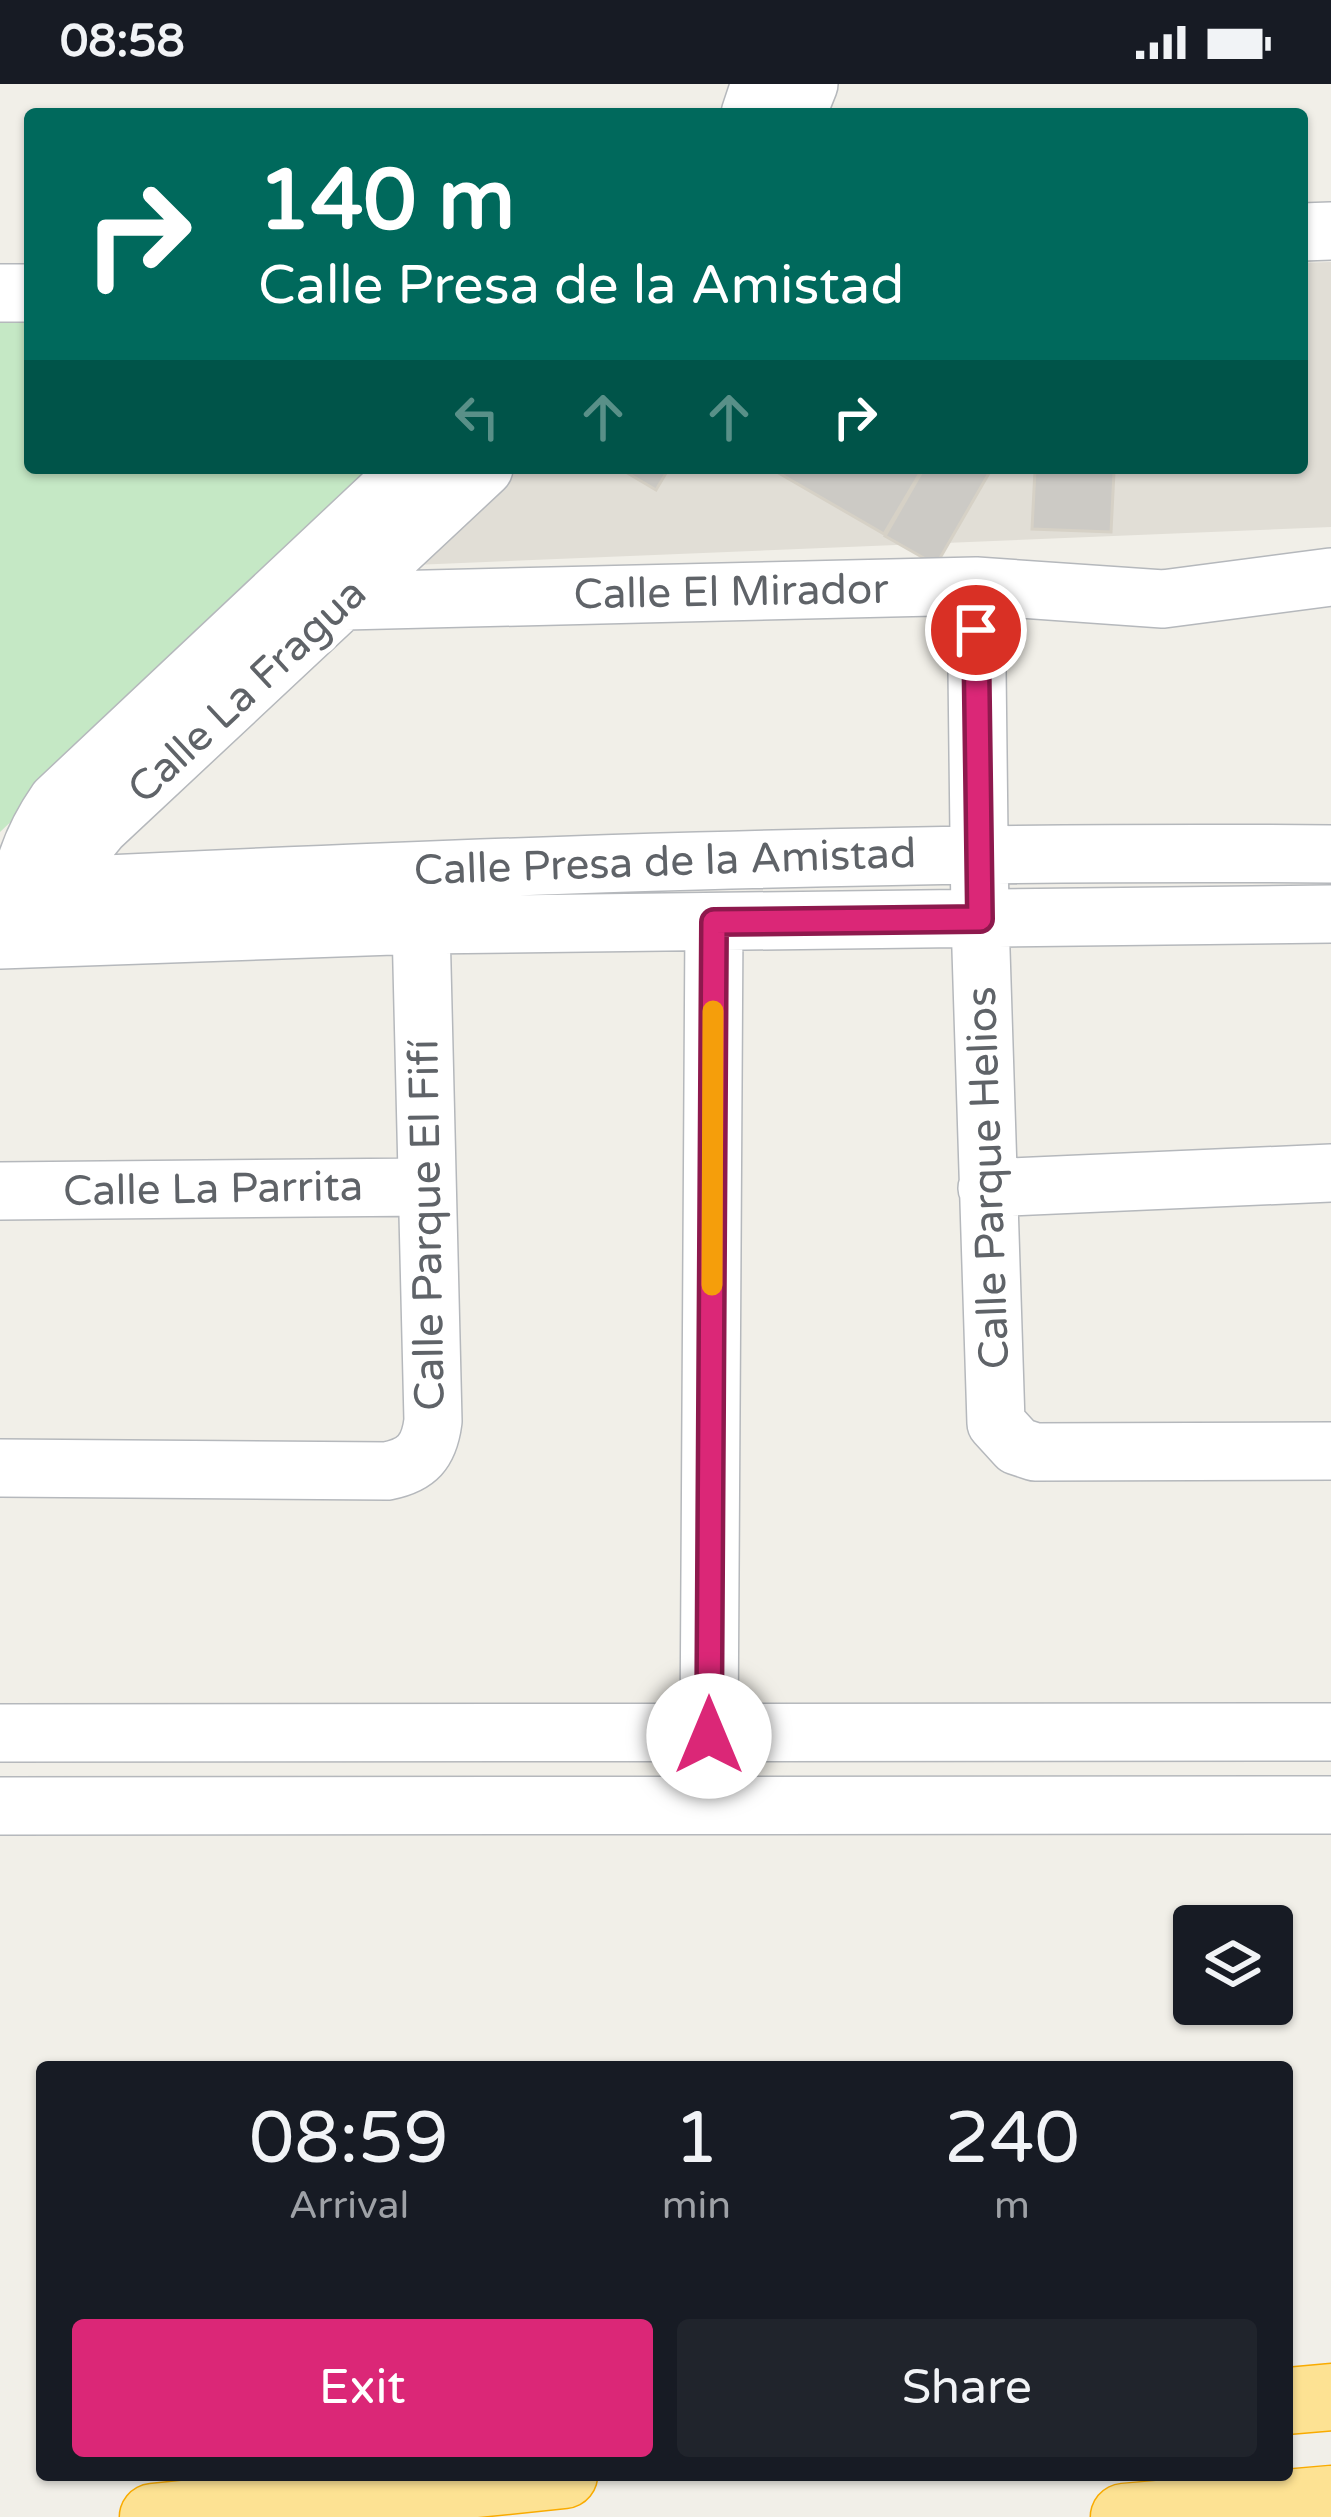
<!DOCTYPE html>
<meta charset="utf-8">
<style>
:root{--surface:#171b24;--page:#20242c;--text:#f1f3f6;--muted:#9ea1a6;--accent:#db2777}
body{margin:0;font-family:"Varela Round",sans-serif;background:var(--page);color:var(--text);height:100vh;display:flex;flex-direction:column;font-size:45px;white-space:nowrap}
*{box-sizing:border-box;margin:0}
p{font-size:39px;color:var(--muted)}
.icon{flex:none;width:66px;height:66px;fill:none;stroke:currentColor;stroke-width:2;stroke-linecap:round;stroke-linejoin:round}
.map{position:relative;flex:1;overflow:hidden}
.side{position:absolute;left:36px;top:1977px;width:1257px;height:420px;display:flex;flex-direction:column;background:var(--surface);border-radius:12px;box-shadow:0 3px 9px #0004}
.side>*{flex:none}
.guide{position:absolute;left:24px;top:24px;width:1284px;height:366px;border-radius:12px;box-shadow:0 3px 9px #0004;background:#00695c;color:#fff;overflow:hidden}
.fabs{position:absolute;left:1173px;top:1821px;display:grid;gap:24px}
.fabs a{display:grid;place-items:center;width:120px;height:120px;border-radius:12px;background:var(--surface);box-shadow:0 3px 9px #0004;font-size:60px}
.pin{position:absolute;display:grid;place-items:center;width:102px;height:102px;color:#fff;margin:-51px;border:6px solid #fff;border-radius:50%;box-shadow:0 3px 12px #0007}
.me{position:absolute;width:132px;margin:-66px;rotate:0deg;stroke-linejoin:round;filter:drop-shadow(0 0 9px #0008)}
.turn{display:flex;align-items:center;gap:42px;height:252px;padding:0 36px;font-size:54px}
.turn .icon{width:156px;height:156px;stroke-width:2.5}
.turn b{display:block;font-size:84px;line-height:102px}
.lanes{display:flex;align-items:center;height:114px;padding:0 36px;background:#0003;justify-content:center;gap:60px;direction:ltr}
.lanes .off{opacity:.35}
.eta{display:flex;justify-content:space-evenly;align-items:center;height:204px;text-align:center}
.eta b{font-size:72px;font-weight:600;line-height:84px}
.primary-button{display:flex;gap:24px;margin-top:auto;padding:24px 36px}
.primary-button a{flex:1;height:138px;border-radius:12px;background:var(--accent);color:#fff;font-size:48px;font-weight:600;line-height:138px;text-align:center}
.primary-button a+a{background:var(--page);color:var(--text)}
.status{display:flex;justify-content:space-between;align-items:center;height:84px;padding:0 60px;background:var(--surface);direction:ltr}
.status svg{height:33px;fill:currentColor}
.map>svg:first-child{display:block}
.education{fill:#e1ded6}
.green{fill:#c5e8c5}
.building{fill:#cccac5;stroke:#d6d1c6;stroke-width:3}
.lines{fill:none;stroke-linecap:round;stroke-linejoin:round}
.minor-casing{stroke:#b5b8bc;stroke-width:60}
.highway-casing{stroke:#f9ab00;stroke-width:69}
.minor{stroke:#fff;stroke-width:57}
.highway{stroke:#fde293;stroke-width:66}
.route-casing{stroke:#8e194d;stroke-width:30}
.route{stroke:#db2777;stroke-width:21}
.slow{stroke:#f59e0b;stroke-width:21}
.labels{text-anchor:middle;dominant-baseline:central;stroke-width:9;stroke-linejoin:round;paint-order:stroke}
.street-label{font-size:42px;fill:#5f6368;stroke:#fff}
</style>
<div class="status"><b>08:58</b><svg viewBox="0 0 49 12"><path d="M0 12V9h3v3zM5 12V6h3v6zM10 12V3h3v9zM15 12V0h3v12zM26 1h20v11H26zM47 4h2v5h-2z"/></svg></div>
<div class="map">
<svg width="1331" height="2433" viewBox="0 0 1331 2433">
<rect width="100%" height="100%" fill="#f1efe8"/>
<!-- education -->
<path class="education" d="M 1331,178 L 1331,443 L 389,482 L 486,384 L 1302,384 L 1302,179 Z"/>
<!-- green -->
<path class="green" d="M 0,197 L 30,198 L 30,384 L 383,384 L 0,748 Z"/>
<!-- building -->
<path class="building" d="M 619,384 L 669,384 L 656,406 Z
M 770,384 L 923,384 L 884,450 Z
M 924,384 L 992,384 L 936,481 L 885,452 Z
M 1035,386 L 1114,388 L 1111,448 L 1032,445 Z"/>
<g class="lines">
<defs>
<path id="minor" d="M 750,30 L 760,0
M 797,30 L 809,0
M 1302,148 L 1331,147
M 0,209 L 30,209
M 976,502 L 980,835 L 996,1339 L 1017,1362 L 1035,1368 L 1331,1367
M 345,517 L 976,502 L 1163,515 L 1331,493
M 0,801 L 63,802 C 486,782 908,766 1331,770
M 52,833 L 82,765 L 100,743 L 484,384
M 18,835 C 17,791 32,753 57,717 L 411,384
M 0,856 L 421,841 L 1331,830
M 987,1104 L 1331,1089
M 0,1107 L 427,1103
M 0,1384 L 387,1387 C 417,1381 429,1368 433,1337 L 421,841
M 0,1649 L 1331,1648
M 709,1652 L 714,839
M 0,1722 L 1331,1721"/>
<path id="highway" d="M 1287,2317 L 1331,2313
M 153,2433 L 564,2391
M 1124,2433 L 1331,2415"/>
</defs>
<!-- minor casing -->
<use href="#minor" class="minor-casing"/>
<!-- highway casing -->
<use href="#highway" class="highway-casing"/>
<!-- minor -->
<use href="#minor" class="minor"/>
<!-- highway -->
<use href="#highway" class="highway"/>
</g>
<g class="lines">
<defs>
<path id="route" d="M 709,1652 L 714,838 L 980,835 L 976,546"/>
</defs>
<!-- route casing -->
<use href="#route" class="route-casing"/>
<!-- route -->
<use href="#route" class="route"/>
<!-- slow -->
<path class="slow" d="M 712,1201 L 713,927"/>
</g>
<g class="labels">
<!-- street labels -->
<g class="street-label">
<text transform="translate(731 508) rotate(-1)">Calle El Mirador</text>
<text transform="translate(247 607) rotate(-43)">Calle La Fragua</text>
<text transform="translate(665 778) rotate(-2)">Calle Presa de la Amistad</text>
<text transform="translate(988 1094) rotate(-92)">Calle Parque Helios</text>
<text transform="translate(213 1105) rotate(-1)">Calle La Parrita</text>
<text transform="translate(427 1141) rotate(-91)">Calle Parque El Fifí</text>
</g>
</g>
</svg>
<div class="fabs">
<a><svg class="icon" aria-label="layers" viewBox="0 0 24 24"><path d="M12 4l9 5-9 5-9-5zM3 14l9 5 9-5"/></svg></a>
</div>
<div class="pin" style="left:976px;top:546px;background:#d93025"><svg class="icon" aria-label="arrive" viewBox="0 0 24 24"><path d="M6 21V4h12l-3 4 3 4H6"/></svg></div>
<svg class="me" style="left:709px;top:1652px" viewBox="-20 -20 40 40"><circle r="19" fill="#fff"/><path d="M0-13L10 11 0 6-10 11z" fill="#db2777"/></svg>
<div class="guide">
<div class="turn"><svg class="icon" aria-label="right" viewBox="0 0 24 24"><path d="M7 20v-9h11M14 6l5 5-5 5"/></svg><div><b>140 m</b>Calle Presa de la Amistad</div></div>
<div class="lanes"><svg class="icon off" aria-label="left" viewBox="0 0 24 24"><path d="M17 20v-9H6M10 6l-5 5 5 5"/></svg><svg class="icon off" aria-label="ahead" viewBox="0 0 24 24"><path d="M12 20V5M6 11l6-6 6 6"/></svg><svg class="icon off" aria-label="ahead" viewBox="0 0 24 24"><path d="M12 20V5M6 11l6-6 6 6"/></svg><svg class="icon" aria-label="right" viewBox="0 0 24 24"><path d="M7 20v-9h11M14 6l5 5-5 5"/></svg></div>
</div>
<section class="side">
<div class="eta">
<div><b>08:59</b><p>Arrival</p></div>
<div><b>1</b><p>min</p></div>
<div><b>240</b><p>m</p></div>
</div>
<div class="primary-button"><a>Exit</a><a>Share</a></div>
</section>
</div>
